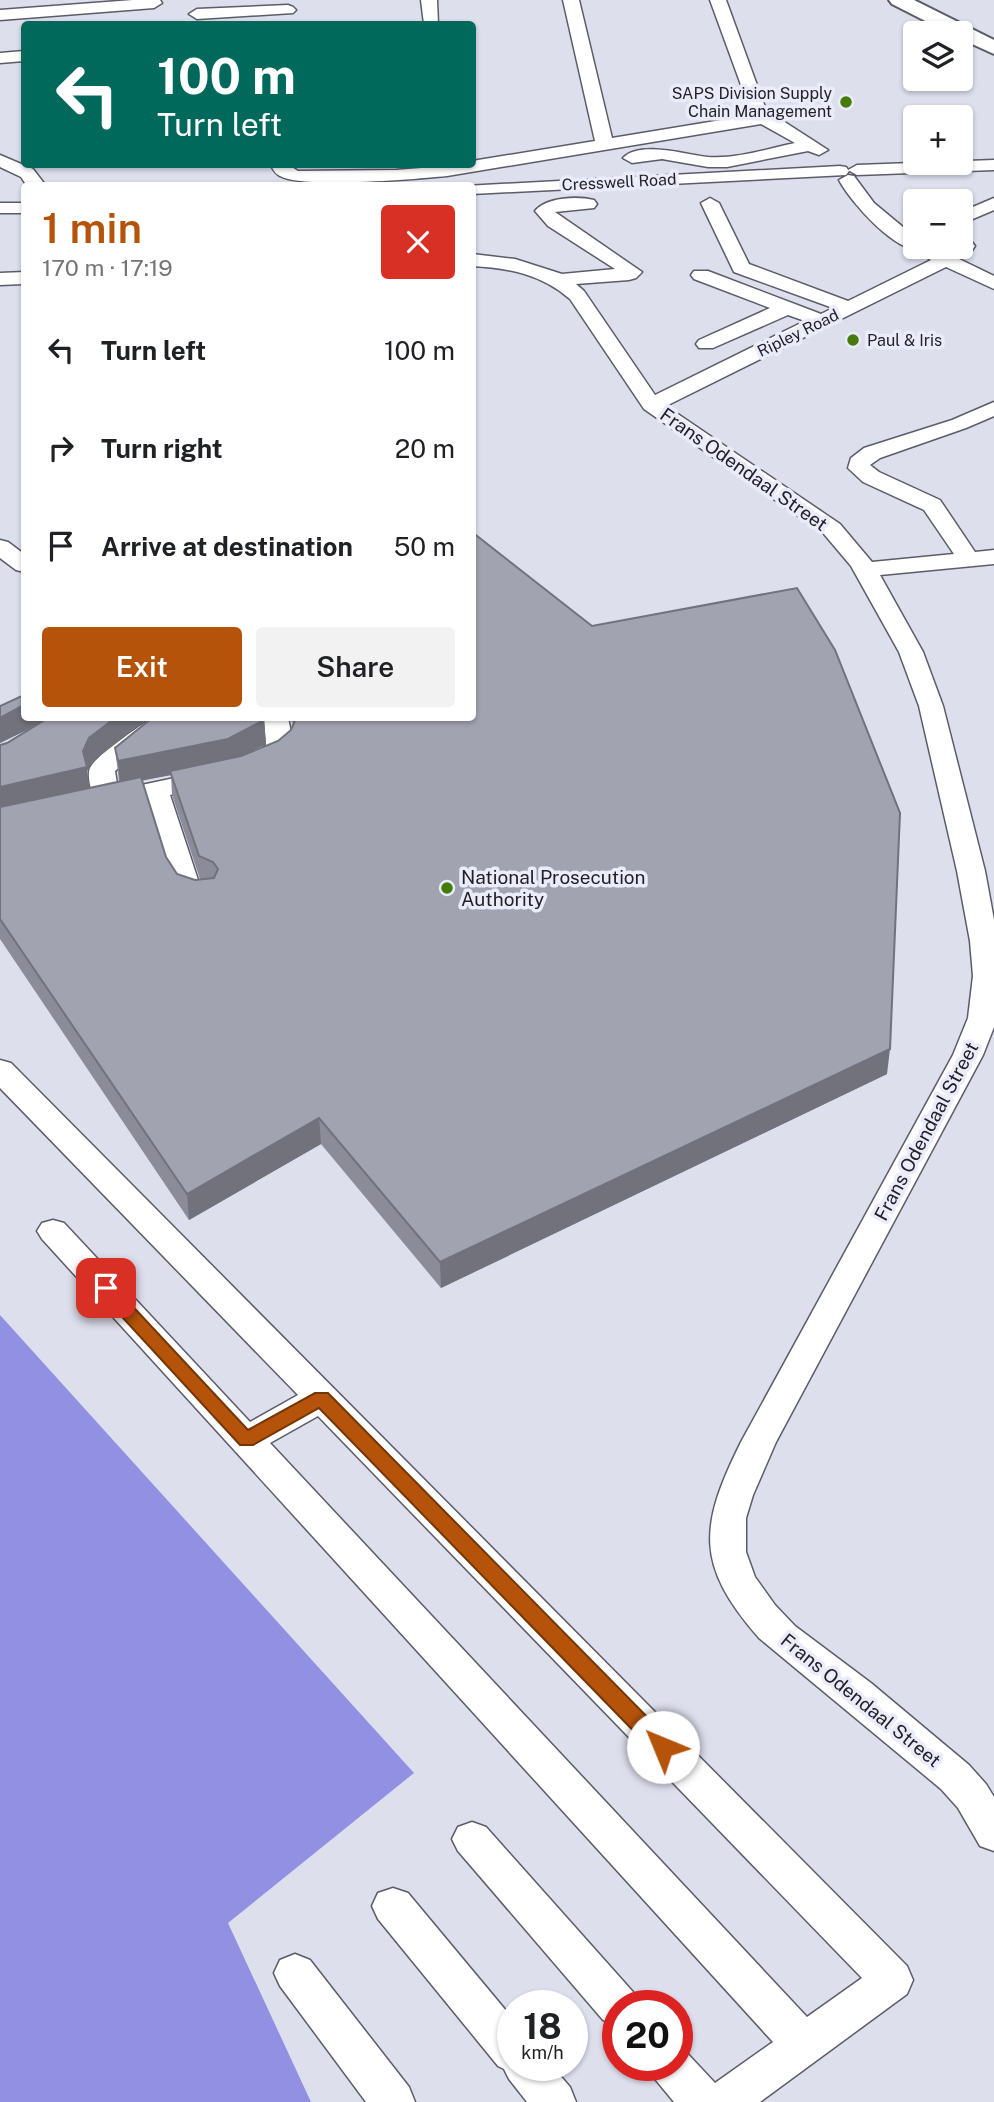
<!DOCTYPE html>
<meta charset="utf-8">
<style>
:root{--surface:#fff;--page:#f2f2f2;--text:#202124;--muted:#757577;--accent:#b45309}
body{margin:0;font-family:"Public Sans",sans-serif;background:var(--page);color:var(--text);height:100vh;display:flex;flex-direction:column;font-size:26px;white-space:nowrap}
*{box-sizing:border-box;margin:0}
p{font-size:23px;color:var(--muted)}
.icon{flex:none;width:38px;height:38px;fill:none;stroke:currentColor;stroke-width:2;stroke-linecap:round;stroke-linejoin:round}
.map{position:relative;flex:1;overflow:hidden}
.drawer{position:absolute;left:21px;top:182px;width:455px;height:539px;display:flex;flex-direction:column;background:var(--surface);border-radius:7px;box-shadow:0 2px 5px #0004}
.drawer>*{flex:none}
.hud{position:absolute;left:21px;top:21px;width:455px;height:147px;border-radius:7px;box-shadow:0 2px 5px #0004;background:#00695c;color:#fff;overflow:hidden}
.fabs{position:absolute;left:903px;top:21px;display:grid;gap:14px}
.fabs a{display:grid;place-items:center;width:70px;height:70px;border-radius:7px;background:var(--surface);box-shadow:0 2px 5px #0004;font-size:35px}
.speed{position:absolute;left:497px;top:1990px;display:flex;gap:14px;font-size:35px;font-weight:700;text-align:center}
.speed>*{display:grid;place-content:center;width:91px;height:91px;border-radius:50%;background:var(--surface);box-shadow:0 2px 5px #0004;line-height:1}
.speed small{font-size:18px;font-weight:400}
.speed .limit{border:10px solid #d22;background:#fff;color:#111}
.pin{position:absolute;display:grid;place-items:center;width:60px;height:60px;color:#fff;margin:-30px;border-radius:14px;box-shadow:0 4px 10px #0006}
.me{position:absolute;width:77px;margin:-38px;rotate:315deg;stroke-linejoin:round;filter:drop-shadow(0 0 5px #0008)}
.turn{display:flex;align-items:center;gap:24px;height:147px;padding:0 21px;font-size:32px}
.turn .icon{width:91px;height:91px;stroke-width:2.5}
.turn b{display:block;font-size:49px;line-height:60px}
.round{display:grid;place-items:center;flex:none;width:74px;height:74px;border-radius:7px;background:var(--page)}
.head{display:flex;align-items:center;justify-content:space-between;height:119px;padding:0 21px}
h1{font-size:42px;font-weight:600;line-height:52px;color:var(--accent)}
.primary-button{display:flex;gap:14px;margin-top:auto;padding:14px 21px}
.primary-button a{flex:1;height:80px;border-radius:7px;background:var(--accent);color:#fff;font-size:28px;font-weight:600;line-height:80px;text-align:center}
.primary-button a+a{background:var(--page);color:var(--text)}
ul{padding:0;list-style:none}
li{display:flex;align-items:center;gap:21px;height:98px;padding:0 21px}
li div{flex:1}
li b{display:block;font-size:26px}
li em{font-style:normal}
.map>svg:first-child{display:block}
.forest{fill:#9190e2}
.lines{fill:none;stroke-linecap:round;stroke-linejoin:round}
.minor-casing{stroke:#5b5c68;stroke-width:3}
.major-casing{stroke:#5b5c68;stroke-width:4}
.minor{fill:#fff;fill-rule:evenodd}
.major{fill:#fff;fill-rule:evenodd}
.wall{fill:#8b8c98;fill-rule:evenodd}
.shaded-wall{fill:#71727c}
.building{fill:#a2a3b1;stroke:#71727c;stroke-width:2}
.route{fill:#b45309;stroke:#753606;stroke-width:2}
.poi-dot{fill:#467a0a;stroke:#ebecfb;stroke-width:2.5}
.labels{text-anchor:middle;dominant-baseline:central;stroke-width:7;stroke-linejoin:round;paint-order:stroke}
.far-poi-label{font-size:16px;fill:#212126;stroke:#ebecfb;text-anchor:end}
.far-street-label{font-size:16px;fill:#212126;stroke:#ebecfb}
.street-label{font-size:19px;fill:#212126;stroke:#ebecfb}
.poi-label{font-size:19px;fill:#212126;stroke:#ebecfb;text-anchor:start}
</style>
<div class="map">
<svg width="994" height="2102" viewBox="0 0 994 2102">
<rect width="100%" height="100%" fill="#dedfed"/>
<!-- forest -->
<path class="forest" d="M 0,1315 L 414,1773 L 228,1923 L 311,2102 L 0,2102 Z"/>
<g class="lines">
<defs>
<path id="minor" d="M 133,0 L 160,0 L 162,3 L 154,8 L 0,20 L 0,10 Z
M 421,0 L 437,0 L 438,24 L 424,24 Z
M 563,0 L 579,0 L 612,138 L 752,115 L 710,0 L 726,0 L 766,110 L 828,150 L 819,155 L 808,151 L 727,167 L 708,167 L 662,159 L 632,163 L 623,158 C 640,140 687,155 708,157 C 737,159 767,149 795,143 L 761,124 L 447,176 C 416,179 303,189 280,176 C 275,174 273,169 270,164 L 287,164 L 298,171 L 396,170 L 472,164 L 472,161 L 595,141 Z
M 288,5 L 293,7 L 296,10 L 293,13 L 197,19 L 189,14 L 197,9 Z
M 24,51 L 24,61 L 0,63 L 0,53 Z
M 0,155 L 33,169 L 46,186 L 27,186 L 21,177 L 0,167 Z
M 994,160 L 994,170 L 857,175 L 848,170 L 857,165 Z
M 840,166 L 846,167 L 849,171 L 846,175 L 472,194 L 472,186 L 465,186 Z
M 848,175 L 854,176 L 874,203 L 915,237 L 915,247 L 923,247 L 922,249 C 897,255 850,201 839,180 Z
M 925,195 L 934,197 L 937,201 L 917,201 L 919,196 Z
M 710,198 L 719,203 L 749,264 L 848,301 L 931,260 L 920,252 L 922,248 L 930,247 L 940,250 L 961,247 L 961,235 L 968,237 L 975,246 L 971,252 L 955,257 L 994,276 L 994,289 L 946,267 L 666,406 L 840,524 L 872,562 L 954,554 L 924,510 L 863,482 L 848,468 L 851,458 L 864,448 L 952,420 L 994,402 L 994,416 L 966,428 L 880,458 L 870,465 L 879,472 L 940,500 L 975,552 L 994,550 L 994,564 L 880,575 L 923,652 L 943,706 L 985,871 L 994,920 L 994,1027 L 983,1055 L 776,1442 L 753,1495 L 746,1518 L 746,1552 L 755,1577 L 775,1605 L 795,1626 L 871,1683 L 969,1765 L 986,1784 L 994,1797 L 994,1851 L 980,1846 L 958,1808 L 941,1789 L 759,1638 C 694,1564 700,1525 741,1442 L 953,1055 L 968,1018 L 973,976 L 970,941 L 957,871 L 919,706 L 899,652 L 851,566 L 824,534 L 644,409 L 570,299 C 541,274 509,268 472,266 L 472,254 L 515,259 L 562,274 L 615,269 L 548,226 L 535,211 C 546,197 578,196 594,200 L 597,204 L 594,208 L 555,212 L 642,272 L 636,278 L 629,280 L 576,284 L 584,291 L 655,395 L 805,321 L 788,315 L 713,348 L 699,348 L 696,344 L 699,340 L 770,308 L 694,279 L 691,275 L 694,271 L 708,271 L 821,314 L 833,308 L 734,272 L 701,203 Z
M 994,198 L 994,210 L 961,224 L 961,212 Z
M 0,203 L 24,203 L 24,213 L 0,213 Z
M 24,272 L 24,284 L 0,285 L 0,273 Z
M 0,540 L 8,542 L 24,554 L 24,572 L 16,570 L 0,558 Z
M 151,718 L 179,718 L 115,771 L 118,790 L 212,770 L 221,772 L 225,778 L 221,784 L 170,795 L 199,883 L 214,889 L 218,895 L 214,901 C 204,903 191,903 182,897 C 166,888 151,820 145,800 L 107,808 L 98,806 C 93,799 86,777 90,768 C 96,755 138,728 151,718 Z
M 264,718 L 288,718 L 293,741 L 280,760 L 256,772 L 247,769 L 243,764 L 266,745 Z
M 0,1060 L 11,1063 L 907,1966 L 913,1980 L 907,1994 L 760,2102 L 674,2102 L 655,2079 L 648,2065 L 677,2065 L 677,2048 L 685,2051 L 715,2083 L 773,2042 L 42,1239 L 37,1231 L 42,1223 L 53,1220 L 64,1223 L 250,1422 L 298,1395 L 0,1088 ZM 318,1416 L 862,1978 L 807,2017 L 270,1443 Z
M 472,1822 L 486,1827 L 633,1992 L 639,2006 L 618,2006 L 618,2025 L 603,2020 L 458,1851 L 452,1839 L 458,1827 Z
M 393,1888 L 408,1893 L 513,2019 L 513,2065 L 551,2065 L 570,2087 L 576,2102 L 527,2102 L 509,2079 L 504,2069 L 498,2066 L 378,1919 L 372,1906 L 378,1893 Z
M 295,1954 L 310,1960 L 409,2087 L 415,2102 L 366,2102 L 280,1986 L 274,1973 L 280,1960 Z"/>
<path id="major" d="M 889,0 L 914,0 L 994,40 L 994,54 L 961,39 L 961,33 L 949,33 L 892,4 Z"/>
</defs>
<!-- minor casing -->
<use href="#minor" class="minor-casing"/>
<!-- major casing -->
<use href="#major" class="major-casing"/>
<!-- minor -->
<use href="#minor" class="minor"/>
<!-- major -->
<use href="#major" class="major"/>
</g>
<!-- wall -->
<path class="wall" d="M 0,706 L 92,762 L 87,771 L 89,788 L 119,781 L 115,748 L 266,744 L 247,754 L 278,741 L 291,730 L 293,724 L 291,718 L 472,718 L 887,1074 L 441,1288 L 321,1144 L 189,1220 L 0,939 L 0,745 L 7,743 L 31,728 L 0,743 ZM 171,775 L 172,795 L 200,879 L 195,880 L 177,874 L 166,857 L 142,780 Z"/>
<!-- shaded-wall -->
<path class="shaded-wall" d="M 24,705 L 24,718 L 51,718 L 0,743 L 0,718 Z
M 115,718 L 148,718 L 92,762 L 87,771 L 90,791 L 0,812 L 0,787 L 83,751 L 89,738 Z
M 264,720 L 266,744 L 230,762 L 170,771 L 171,775 L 120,785 L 118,761 Z
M 890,1049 L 887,1074 L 441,1288 L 440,1262 Z
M 319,1118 L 321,1144 L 189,1220 L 187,1194 Z"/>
<!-- building -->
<path class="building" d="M 472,532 L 592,626 L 797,588 L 835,650 L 900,813 L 890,1049 L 440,1262 L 319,1118 L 187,1194 L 0,919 L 0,807 L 141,777 L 166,857 L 177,874 L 195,880 L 214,878 L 218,869 L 213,862 L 199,856 L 170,771 L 241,756 L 278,741 L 291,730 L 296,718 L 472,718 Z
M 24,695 L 24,705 L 0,718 L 0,706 Z
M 48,718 L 115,718 L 89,738 L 83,751 L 87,767 L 0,787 L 0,745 L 7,743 Z
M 152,718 L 264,718 L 264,720 L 228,739 L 118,761 L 115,748 Z"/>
<!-- route -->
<path class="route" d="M 106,1282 L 112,1284 L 248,1430 L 315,1393 L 328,1393 L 671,1741 L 674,1747 L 671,1754 L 663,1756 L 656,1754 L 319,1408 L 253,1445 L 240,1445 L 99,1292 L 97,1288 Z"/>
<!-- markers -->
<g class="poi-dot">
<circle cx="846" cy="102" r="7"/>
<circle cx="853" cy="340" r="7"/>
<circle cx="447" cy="888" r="7"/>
</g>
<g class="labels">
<!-- far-poi labels -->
<g class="far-poi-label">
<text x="832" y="93">SAPS Division Supply<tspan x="832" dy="18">Chain Management</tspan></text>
<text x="867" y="340" text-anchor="start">Paul &amp; Iris</text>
</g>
<!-- far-street labels -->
<g class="far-street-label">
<text transform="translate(619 182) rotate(-3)">Cresswell Road</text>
<text transform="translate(798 333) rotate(-26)">Ripley Road</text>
</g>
<!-- street labels -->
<g class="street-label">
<text transform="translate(744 469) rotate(35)">Frans Odendaal Street</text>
<text transform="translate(926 1131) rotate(-62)">Frans Odendaal Street</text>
<text transform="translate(861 1700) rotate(39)">Frans Odendaal Street</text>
</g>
<!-- poi labels -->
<g class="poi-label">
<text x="461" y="877">National Prosecution<tspan x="461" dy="22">Authority</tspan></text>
</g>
</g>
</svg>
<div class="fabs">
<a><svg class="icon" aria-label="layers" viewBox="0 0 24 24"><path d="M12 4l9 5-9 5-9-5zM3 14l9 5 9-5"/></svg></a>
<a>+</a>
<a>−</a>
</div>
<div class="speed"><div>18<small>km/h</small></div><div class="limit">20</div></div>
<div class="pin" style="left:106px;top:1288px;background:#d93025"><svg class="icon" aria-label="arrive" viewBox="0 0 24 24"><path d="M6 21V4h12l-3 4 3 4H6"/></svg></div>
<svg class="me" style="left:663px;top:1747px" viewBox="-20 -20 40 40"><circle r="19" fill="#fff"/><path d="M0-13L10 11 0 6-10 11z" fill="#b45309"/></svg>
<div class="hud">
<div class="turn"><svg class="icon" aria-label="left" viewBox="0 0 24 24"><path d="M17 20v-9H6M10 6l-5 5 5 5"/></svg><div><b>100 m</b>Turn left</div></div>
</div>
<section class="drawer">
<div class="head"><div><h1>1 min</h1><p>170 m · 17:19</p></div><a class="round" style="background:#d93025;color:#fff"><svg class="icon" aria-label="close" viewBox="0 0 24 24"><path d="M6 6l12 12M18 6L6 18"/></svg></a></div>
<ul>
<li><svg class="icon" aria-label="left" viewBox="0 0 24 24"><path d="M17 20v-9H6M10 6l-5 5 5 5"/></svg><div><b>Turn left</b></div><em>100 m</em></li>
<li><svg class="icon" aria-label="right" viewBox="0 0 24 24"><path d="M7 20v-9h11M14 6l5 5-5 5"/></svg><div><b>Turn right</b></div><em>20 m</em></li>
<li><svg class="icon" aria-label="arrive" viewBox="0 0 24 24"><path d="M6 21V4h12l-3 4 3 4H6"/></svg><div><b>Arrive at destination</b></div><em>50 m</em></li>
</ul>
<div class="primary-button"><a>Exit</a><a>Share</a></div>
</section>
</div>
